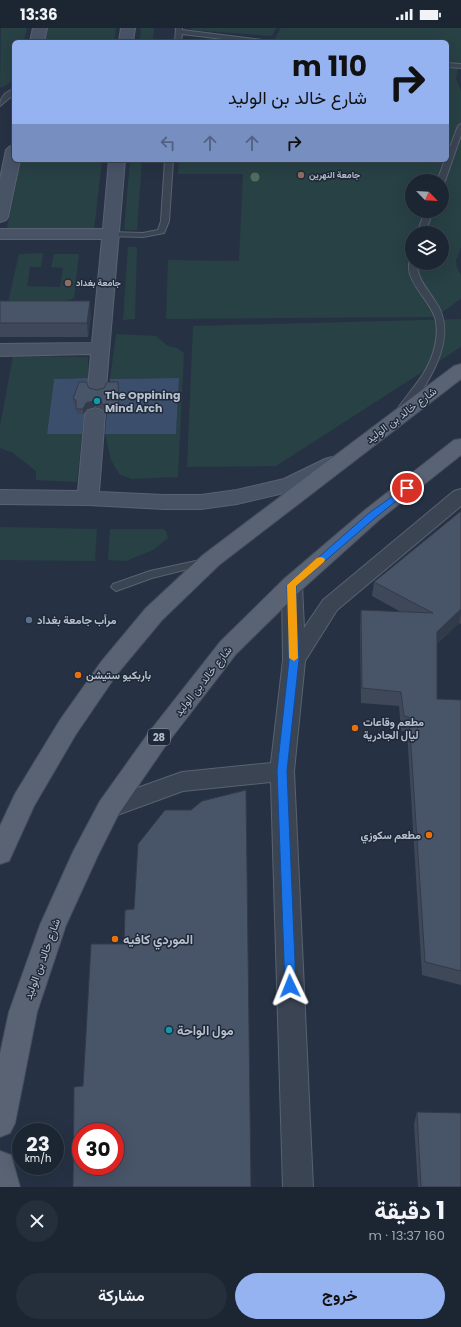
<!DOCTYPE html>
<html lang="ar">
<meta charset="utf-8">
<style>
:root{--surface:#1c2633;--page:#252e3b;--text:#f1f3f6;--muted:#a0a5ac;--line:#3a434e;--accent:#95b2f1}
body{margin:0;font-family:Poppins,Vazirmatn,sans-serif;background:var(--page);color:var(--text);direction:rtl;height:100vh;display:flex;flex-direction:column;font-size:15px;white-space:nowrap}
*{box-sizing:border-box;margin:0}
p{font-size:13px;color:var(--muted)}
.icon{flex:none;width:22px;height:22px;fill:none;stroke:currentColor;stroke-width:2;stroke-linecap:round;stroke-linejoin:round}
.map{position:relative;height:1159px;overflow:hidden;direction:ltr}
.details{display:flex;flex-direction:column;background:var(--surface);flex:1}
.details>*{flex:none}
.banner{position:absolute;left:12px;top:12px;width:437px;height:122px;border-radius:6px;box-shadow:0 4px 16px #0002,0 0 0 1px var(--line);direction:rtl;background:#95b2f1;color:#111;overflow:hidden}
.needle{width:26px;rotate:115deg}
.tools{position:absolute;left:405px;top:146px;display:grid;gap:8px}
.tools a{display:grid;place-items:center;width:44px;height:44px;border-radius:50%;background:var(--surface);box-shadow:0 4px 16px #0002,0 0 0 1px var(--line);font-size:20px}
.speed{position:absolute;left:12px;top:1095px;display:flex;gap:8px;font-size:20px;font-weight:700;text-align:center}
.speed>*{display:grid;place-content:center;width:52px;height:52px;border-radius:50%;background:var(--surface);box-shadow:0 4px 16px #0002,0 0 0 1px var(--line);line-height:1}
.speed small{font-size:10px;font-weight:400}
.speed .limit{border:6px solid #d22;background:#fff;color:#111}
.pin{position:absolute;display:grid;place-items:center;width:34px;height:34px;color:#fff;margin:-17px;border:2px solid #fff;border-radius:50%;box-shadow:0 1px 4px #0007}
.me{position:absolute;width:44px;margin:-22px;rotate:358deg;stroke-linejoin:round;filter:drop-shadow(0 0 3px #0008)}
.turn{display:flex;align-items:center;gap:14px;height:84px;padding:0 16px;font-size:18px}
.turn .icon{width:52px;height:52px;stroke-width:2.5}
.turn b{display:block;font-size:28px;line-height:34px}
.lanes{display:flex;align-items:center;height:38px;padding:0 16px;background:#0003;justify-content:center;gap:20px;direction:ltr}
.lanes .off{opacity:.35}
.round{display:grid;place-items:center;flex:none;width:42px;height:42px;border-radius:21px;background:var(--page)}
.overview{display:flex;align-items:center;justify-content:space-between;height:68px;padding:0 16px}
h1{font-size:24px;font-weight:700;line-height:30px}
.primary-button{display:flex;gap:8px;margin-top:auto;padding:8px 16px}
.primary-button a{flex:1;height:46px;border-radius:24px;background:var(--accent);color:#111;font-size:16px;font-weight:700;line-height:46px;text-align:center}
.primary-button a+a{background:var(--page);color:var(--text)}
.status{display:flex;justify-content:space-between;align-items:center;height:28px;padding:0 20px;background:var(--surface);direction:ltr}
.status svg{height:11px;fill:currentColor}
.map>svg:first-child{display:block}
.green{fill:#284145;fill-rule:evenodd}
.water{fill:#3b4f6d}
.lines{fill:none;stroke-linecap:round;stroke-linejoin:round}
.lane-casing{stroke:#596271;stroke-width:2}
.street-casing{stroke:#596271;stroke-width:2}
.secondary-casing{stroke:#596271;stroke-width:2}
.primary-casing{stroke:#444d5d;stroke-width:2}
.lane{fill:#3b4453;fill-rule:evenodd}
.street{fill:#3b4453;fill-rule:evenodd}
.secondary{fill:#485366;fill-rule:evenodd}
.primary{fill:#596373;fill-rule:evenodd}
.tree{fill:#4e6e62}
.wall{fill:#3e4859}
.shaded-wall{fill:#323b49}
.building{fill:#485468;stroke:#323b49;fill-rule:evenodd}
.route{fill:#1a73e8;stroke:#114b97}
.slow{fill:#f59e0b}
.education-dot{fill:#8d6e63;stroke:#1f2939;stroke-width:1.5}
.culture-dot{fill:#0f9aa8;stroke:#1f2939;stroke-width:1.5}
.service-dot{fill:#5c6f8a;stroke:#1f2939;stroke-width:1.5}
.food-dot{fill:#e8710a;stroke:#1f2939;stroke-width:1.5}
.labels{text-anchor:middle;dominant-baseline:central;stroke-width:3;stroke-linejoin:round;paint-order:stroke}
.far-poi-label{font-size:9px;font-weight:bold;fill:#b8c0cd;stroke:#1f2939;text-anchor:start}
.shield{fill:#1f2939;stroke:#8a93a1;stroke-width:1}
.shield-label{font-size:10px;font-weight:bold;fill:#b8c0cd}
.poi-label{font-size:11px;font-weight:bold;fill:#b8c0cd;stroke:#1f2939;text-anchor:start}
.street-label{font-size:11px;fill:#b8c0cd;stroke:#1f2939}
.near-poi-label{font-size:13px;font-weight:bold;fill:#b8c0cd;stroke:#1f2939;text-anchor:start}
</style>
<div class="status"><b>13:36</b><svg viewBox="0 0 49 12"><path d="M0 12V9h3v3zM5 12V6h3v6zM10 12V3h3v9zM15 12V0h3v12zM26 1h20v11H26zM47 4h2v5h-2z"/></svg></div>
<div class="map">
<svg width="461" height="1159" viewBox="0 0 461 1159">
<rect width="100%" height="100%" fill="#263244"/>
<!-- green -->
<path class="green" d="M 1,0 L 27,0 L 24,14 L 14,14 L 14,50 L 9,56 L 0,60 Z
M 47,0 L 116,0 L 114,14 L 44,14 Z
M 141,0 L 154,0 L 153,14 L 140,14 Z
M 191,0 L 276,0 L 272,8 L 191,2 Z
M 281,0 L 461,0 L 461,34 L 459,36 L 447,35 L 447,14 L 288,14 L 274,12 Z
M 447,39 L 458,40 L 456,50 L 461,63 L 461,219 L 456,232 L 457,240 L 461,247 L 461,271 L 435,289 L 166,291 L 168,232 L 239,233 L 243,146 L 178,146 L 179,132 L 447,132 ZM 412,153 L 442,153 L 442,183 L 412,183 ZM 412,205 L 442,205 L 442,235 L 412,235 Z
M 21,132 L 102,132 L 94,202 L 7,200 Z
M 130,132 L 142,132 L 137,202 L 124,202 Z
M 128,219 L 137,219 L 135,291 L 123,292 Z
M 43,225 L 41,239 L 30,239 L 27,258 L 60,259 L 63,240 L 51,239 L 54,226 L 79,226 L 74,270 L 38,284 L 6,283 L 19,226 Z
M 461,291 L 461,319 L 276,438 L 187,439 L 193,298 Z
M 116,306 L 156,308 L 168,318 L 177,320 L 184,325 L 178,449 L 131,451 L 119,446 L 111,432 L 105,406 L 176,406 L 179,350 L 110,351 Z
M 13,328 L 88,329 L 88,350 L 54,351 L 47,405 L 82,406 L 77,454 L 36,452 L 36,443 L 13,425 L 0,420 L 0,398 Z
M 0,499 L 97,501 L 95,533 L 0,532 Z
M 110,501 L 163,501 L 166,503 L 168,510 L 153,522 L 126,533 L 108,532 Z"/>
<!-- water -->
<path class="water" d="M 88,350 L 82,406 L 47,406 L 54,351 Z
M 179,350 L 176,406 L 105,406 L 110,351 Z"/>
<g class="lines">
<defs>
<path id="lane" d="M 176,0 L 182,0 L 182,2 L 263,12 L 266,14 L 247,14 L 182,6 L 181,14 L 175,14 Z
M 447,35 L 461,36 L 461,40 L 447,39 Z
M 14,61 L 14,66 L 0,78 C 0,69 5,64 14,61 Z
M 461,96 L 461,107 L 445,153 L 442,155 L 442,153 L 437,153 L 445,132 L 447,132 L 447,127 L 458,98 Z
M 165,132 L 173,132 L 169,193 L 164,205 L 143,209 L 108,208 L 107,206 L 111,204 L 143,205 L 158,202 L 161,193 Z
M 425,183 L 433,183 L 425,205 L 417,205 Z
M 410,233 L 417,235 C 417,251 427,260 435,273 C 454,299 441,331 426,356 C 422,363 410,381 402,383 L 398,380 C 413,359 429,344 435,318 C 437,308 438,296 434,287 C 429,272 403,250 410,233 Z
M 205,531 L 208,532 L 210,534 L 208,536 L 152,550 L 116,563 L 111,559 L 113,556 L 150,543 Z"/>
<path id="street" d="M 461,461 L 461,478 L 337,582 L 305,633 L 294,743 L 313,1159 L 283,1159 L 271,754 L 183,763 L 109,790 L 101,787 L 97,780 L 101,773 L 182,744 L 271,735 L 283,632 L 282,557 L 285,552 L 292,550 L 299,552 L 302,557 L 304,600 L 323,572 L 454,463 Z"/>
<path id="secondary" d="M 33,0 L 47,0 L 44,14 L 30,14 Z
M 121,0 L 135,0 L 133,14 L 119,14 Z
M 14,117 L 14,132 L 20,132 L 8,189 L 6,192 L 0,194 L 0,151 L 6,122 L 9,119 Z
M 109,132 L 125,132 L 106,360 L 104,364 L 97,366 L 90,364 L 88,360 L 91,326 L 0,328 L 0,316 L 92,315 L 102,211 L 0,211 L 0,201 L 103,201 Z
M 95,380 L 102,382 L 105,386 L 99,464 L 164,467 L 201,467 L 237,462 L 284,451 L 325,431 L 332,429 L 339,431 L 342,436 L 339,441 L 297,462 L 237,476 L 201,481 L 164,481 L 88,477 L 0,476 L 0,462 L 78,463 L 85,386 L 88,382 Z"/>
<path id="primary" d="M 461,336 L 461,351 L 219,537 L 162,592 L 117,646 L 76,706 L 34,778 L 9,833 L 0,836 L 0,798 L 15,766 L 60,692 L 101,634 L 146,580 L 203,527 L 454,338 Z
M 461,411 L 461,427 L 379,492 L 300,563 L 236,626 L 166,717 L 118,787 L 98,827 L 66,897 L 37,984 L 15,1095 L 10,1105 L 0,1109 L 0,1026 L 9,984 L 40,897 L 73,824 L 100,773 L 150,703 L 220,614 L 284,551 L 365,482 L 454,412 Z
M 0,1123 L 11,1127 L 20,1159 L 0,1159 Z"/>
</defs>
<!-- lane casing -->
<use href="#lane" class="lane-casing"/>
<!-- street casing -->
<use href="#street" class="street-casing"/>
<!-- secondary casing -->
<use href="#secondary" class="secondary-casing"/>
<!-- primary casing -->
<use href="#primary" class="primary-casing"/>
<!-- lane -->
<use href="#lane" class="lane"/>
<!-- street -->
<use href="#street" class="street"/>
<!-- secondary -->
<use href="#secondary" class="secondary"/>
<!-- primary -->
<use href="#primary" class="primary"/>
</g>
<!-- trees -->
<circle class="tree" cx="255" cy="149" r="4.5"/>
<!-- wall -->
<path class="wall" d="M 0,273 L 91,287 L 88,309 L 0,309 Z
M 118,354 L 119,385 L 106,386 L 102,381 L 95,379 L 87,381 L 83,386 L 77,386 L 76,377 L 74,377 L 73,371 L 89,360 L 97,362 L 104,360 Z
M 461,483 L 461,596 L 459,595 L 437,616 L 437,671 L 461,672 L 461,957 L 422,947 L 407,703 L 401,703 L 399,678 L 361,675 L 360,597 L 361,582 L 401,584 L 372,568 L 374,554 Z
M 417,1084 L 461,1159 L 418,1159 L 414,1096 Z"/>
<!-- shaded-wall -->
<path class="shaded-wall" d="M 90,273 L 91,287 L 88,309 L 87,295 Z
M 94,373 L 95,379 L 87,381 L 83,386 L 83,381 L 86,375 Z
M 461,581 L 461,586 L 459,595 L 435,618 L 437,604 Z"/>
<!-- building -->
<path class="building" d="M 0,273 L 90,273 L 87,295 L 0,295 Z
M 79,354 L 86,354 L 89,360 L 97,362 L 104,360 L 107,354 L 118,354 L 119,379 L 106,380 L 102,375 L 94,373 L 86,375 L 83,381 L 76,381 L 76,372 L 73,371 Z
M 461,483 L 461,581 L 437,604 L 437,671 L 461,672 L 461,943 L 425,934 L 409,689 L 404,688 L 401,664 L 362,660 L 361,582 L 433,585 L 374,554 Z
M 246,762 L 251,1159 L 73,1159 L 74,1059 L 83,1058 L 91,916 L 124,916 L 125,882 L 134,881 L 138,816 L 165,782 L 191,782 L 202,773 ZM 81,1104 L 115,1104 L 115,1138 L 81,1138 Z
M 417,1084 L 461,1085 L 461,1159 L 421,1159 Z"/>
<!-- route -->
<path class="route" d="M 407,458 L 411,460 L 410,462 L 375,490 L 296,558 L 299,632 L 287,743 L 296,958 L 294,962 L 290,964 L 286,962 L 285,958 L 277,743 L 289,632 L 287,557 L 369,485 Z"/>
<!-- slow -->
<path class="slow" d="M 320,529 L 324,530 L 325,532 L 324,534 L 296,558 L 298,630 L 294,633 L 289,630 L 287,557 L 317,530 Z"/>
<!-- markers -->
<g class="education-dot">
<circle cx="301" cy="147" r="4"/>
<circle cx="68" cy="255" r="4"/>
</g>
<g class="culture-dot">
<circle cx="97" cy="373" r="4"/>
<circle cx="169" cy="1002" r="4"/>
</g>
<circle class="service-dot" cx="29" cy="592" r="4"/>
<g class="food-dot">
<circle cx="78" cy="647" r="4"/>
<circle cx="355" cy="700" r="4"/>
<circle cx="429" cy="807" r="4"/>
<circle cx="115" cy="911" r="4"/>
</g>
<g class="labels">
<!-- far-poi labels -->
<g class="far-poi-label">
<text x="309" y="147">جامعة النهرين</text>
<text x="76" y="255">جامعة بغداد</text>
</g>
<!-- shield labels -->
<rect class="shield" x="148" y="701" width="22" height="16" rx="3"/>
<g class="shield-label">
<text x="159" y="709">28</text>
</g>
<!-- poi labels -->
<g class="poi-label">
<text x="105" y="367">The Oppining<tspan x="105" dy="13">Mind Arch</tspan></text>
<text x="37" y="592">مرأب جامعة بغداد</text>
<text x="86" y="647">باربكيو ستيشن</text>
<text x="363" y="694">مطعم وقاعات<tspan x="363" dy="13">ليال الجادرية</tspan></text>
<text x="421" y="807" text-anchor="end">مطعم سكوزي</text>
</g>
<!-- street labels -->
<g class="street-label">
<text transform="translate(401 387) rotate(-37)">شارع خالد بن الوليد</text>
<text transform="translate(203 653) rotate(-52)">شارع خالد بن الوليد</text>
<text transform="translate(42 931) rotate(-70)">شارع خالد بن الوليد</text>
</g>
<!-- near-poi labels -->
<g class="near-poi-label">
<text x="123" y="911">الموردي كافيه</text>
<text x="177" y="1002">مول الواحة</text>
</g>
</g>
</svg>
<div class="tools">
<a><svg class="needle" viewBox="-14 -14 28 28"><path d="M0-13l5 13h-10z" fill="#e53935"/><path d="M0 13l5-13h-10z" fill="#a0a5ac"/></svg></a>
<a><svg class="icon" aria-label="layers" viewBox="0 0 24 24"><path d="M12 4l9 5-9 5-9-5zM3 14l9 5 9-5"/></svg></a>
</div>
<div class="speed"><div>23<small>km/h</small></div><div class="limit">30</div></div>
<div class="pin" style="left:407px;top:460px;background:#d93025"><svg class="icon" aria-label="arrive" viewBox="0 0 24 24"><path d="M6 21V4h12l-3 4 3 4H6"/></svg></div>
<svg class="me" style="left:290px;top:958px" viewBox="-20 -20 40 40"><path d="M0-17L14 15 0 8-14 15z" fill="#1a73e8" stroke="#fff" stroke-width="4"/></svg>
<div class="banner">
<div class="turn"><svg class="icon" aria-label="right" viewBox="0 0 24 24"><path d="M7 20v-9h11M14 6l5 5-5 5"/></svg><div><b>110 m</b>شارع خالد بن الوليد</div></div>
<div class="lanes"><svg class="icon off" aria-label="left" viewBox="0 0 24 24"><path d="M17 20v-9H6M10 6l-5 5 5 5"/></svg><svg class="icon off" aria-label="ahead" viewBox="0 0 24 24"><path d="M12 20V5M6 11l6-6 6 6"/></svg><svg class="icon off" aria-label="ahead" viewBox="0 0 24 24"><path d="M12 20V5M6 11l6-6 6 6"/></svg><svg class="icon" aria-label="right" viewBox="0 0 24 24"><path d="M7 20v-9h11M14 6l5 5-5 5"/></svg></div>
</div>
</div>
<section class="details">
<div class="overview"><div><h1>1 دقيقة</h1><p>160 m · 13:37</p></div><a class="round"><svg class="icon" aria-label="close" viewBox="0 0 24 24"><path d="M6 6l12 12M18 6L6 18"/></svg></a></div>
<div class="primary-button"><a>خروج</a><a>مشاركة</a></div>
</section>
